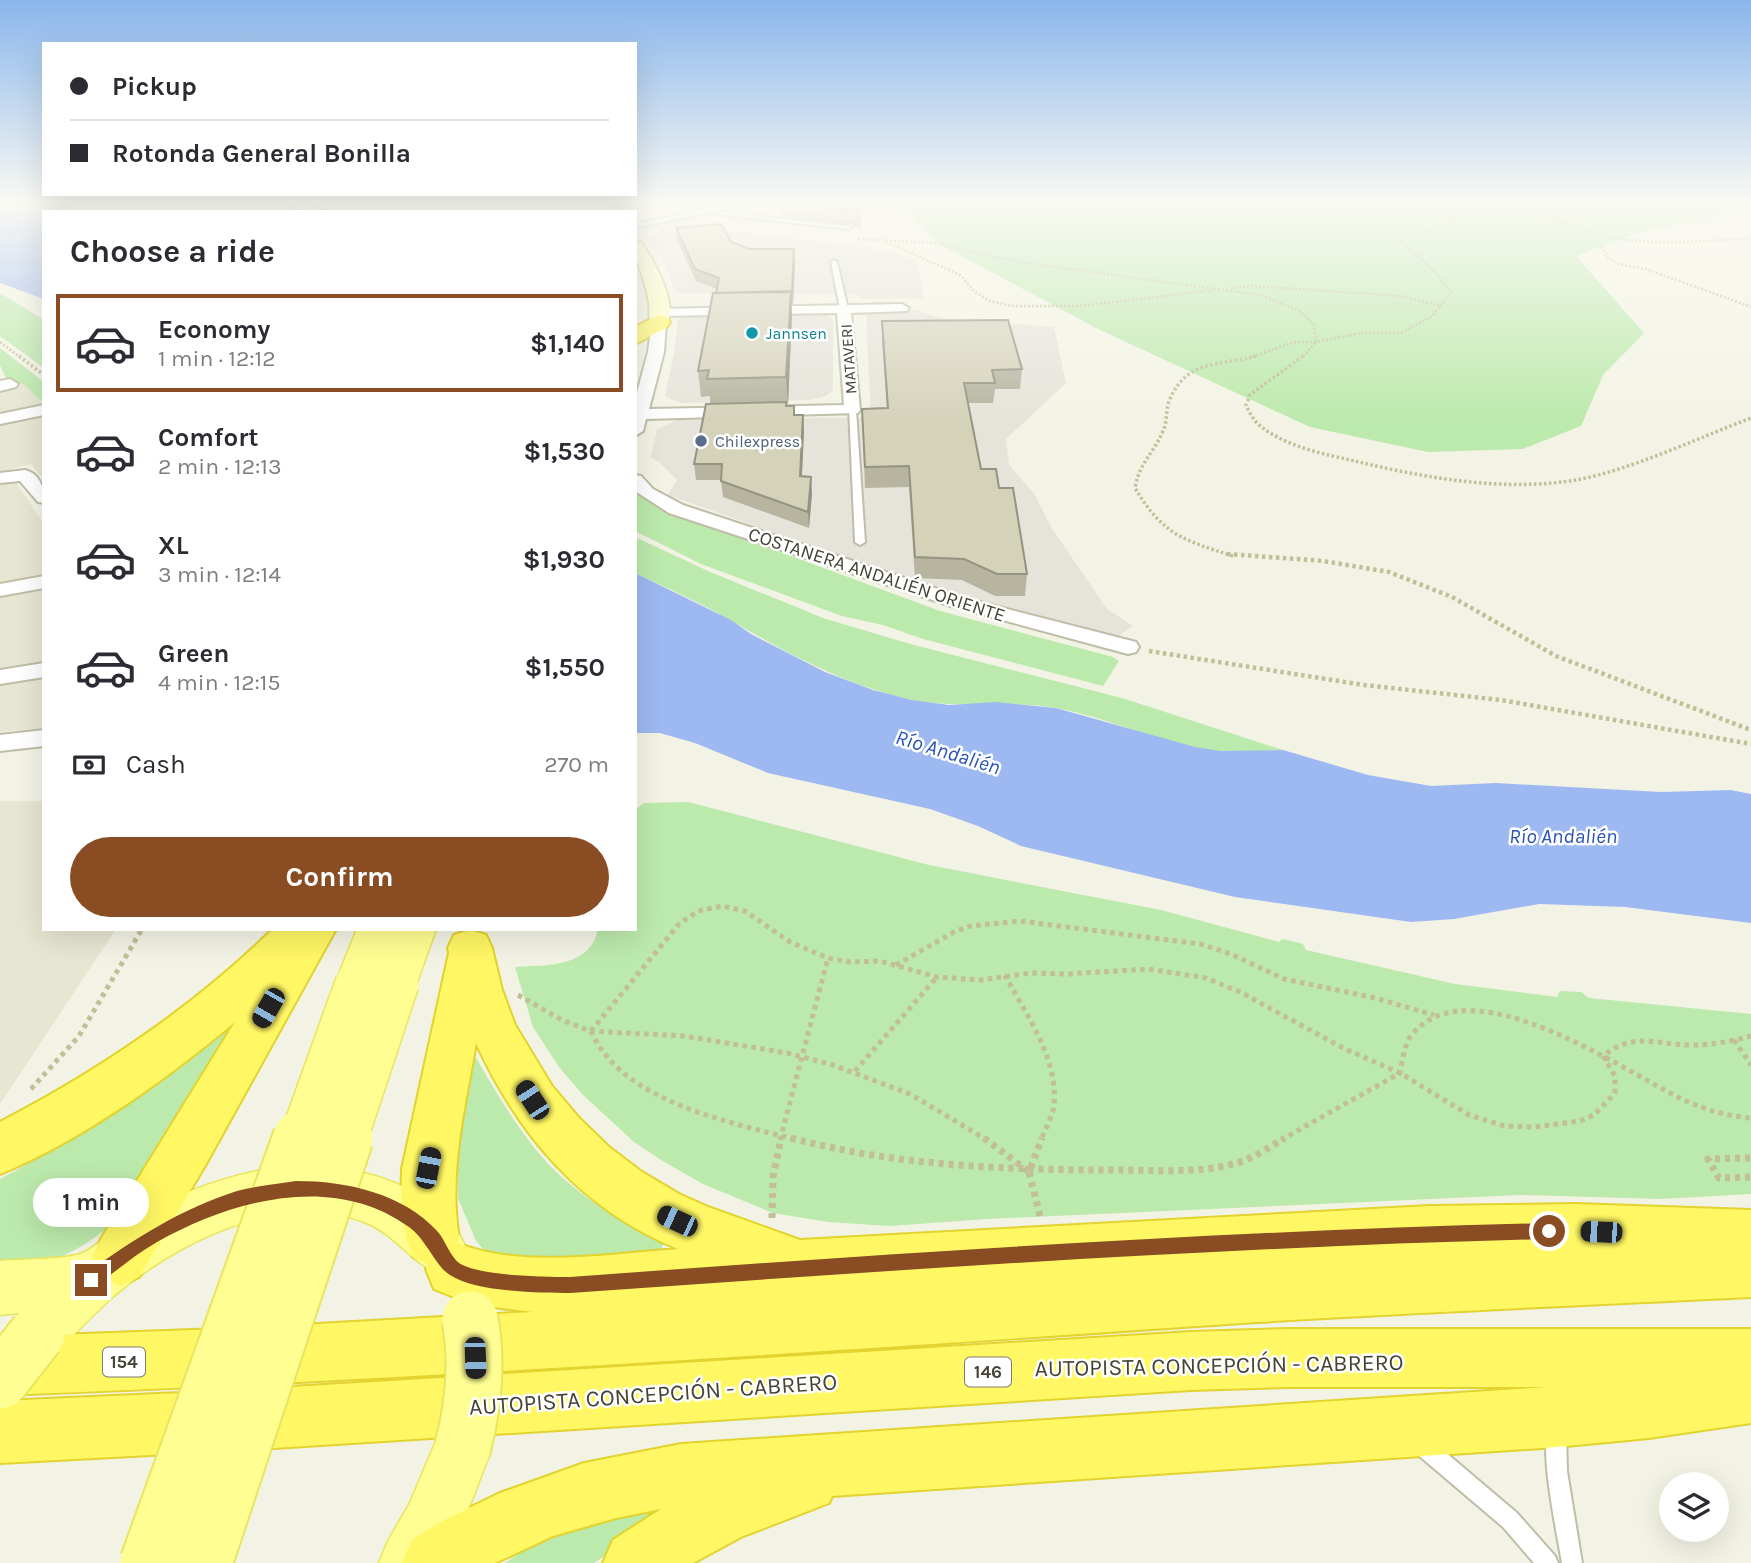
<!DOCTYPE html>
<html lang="en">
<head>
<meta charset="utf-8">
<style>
	body { margin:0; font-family:Karla,sans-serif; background:#f7f7f7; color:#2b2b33; height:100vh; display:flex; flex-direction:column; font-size:26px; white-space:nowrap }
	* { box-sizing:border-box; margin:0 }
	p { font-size:23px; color:#7c7c81 }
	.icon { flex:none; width:38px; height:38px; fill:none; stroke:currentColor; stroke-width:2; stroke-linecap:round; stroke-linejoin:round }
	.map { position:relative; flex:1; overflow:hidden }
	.side { position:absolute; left:42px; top:210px; width:595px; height:721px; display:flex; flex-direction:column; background:#fff; border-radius:0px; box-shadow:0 7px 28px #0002 }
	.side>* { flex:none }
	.guide { position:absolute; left:42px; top:42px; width:595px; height:154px; border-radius:0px; box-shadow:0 7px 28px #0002; display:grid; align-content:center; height:154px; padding:0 28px; background:#fff }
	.controls { position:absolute; left:1659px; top:1472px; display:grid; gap:14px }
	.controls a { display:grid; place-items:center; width:70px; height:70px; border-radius:50%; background:#fff; box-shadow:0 7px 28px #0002; font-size:35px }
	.end { position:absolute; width:32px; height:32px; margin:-16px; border:9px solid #8a4d23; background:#fff; box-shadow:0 0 0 4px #fff }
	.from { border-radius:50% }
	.bubble { position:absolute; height:49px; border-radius:24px; background:#fff; box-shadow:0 7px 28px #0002; font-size:23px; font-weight:700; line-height:49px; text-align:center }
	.car { position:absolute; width:21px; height:42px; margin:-21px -10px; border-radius:9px; box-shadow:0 0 5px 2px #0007; background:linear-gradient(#222 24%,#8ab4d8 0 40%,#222 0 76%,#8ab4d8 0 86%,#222 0) }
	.guide b { display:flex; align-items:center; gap:24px; height:66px; font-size:26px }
	.guide b+b { border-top:2px solid #e1e1e2 }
	.guide i { width:18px; height:18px; background:#2b2b33 }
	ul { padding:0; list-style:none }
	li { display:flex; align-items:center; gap:21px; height:98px; margin:0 14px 10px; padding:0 14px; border:4px solid transparent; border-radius:0px }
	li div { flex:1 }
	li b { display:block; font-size:26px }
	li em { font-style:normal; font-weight:700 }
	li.current { border-color:#8a4d23 }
	li>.icon { width:63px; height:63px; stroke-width:1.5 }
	h2 { padding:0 28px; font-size:32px; line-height:84px }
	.pay { display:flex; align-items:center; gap:18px; height:77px; padding:0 28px; font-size:26px }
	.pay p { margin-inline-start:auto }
	.button { display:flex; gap:14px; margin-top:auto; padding:14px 28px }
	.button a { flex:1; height:80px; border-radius:42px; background:#8a4d23; color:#fff; font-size:28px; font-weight:700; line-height:80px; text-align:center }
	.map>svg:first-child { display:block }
</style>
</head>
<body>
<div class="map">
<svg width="1751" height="1563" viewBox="0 0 1751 1563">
	<rect width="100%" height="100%" fill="#f3f3e5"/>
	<!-- residential -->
	<path fill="#e7e6d2" d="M113 203H449L470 212H137Z
		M23 384 44 403V480L31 464 0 472V389Z
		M7 482 16 483 44 524V577L0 585V484Z
		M44 588V663L0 671V596Z
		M44 673V728L0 732V680Z
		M0 801H44V929H116L0 1104Z"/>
	<!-- industrial -->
	<path fill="#e5e3da" d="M668 222 884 250 917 260 923 298 861 299 855 294 676 293 665 266 649 239Z
		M916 310 944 319 1054 327 1066 383 1006 439 1009 465 1035 495 1051 527 1107 609 1133 626 1114 639 968 601 668 495 677 480 658 461 651 458 657 429 678 420 871 417 866 315 877 311Z
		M816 312 827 313 833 320V390L826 396 810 400 682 403 667 398 665 395 674 354 678 319 691 314Z"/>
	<!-- green -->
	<path fill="#bce9ac" d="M897 203H1751V206L1703 221 1652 228 1576 256 1644 333 1603 375 1581 426 1523 449 1428 452 1310 427 1098 329 939 244Z
		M0 293 44 320V368L0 336Z
		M0 348 44 382V403L23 384 7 381 0 365Z
		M635 491 658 507 940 611 1113 657 1119 661 1103 686 923 639 883 625 842 616 701 564 635 531Z
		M635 537 708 571 823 618 910 644 1122 698 1283 750C1262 750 1240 753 1220 751 1164 745 1111 718 1056 708 1007 699 957 710 908 699 843 684 787 653 730 620 700 602 667 588 635 573Z
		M688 802 929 865 1161 910 1279 942 1283 939 1303 944 1306 950 1455 984 1557 997 1560 991 1581 992 1589 998 1751 1014V1194L1661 1199 1520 1195 987 1219 890 1226 828 1222 773 1213 703 1184 661 1160 634 1142 583 1095 559 1067 533 1027 515 967C546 965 590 968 598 929H635V810L644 803Z
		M229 1027H235L125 1212C83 1252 57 1262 0 1271V1179C86 1133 155 1090 229 1027Z
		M475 1056C498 1096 528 1148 564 1179 593 1205 629 1226 664 1243L656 1259 533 1262 488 1254 476 1241 458 1198V1147Z
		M656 1500 662 1520 594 1563H505L542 1539Z"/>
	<!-- water -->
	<path fill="#9eb8f2" d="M0 203H37L65 212H44V299L0 283Z
		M635 573 731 620 751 634 825 672 873 690 912 700 949 705 996 702 1056 708 1195 747 1221 751 1283 750 1368 775 1431 786 1496 783 1661 792 1731 790 1751 794V923L1625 907 1539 904 1454 919 1411 922 1235 897 1021 846 978 826 930 809 768 773 695 743 660 733H635Z"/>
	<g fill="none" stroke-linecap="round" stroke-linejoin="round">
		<!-- lane casing -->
		<g stroke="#bfbda7" stroke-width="4">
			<path id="lane" d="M737 203H749L717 211 852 227 849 229 706 213 635 228V224Z
				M860 203H867L872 207 867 208Z
				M834 260 837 262 848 309 844 311 840 309 831 262Z
				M849 408 856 410 865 542 860 545 855 542Z
				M1556 1422 1563 1425 1566 1432 1567 1471 1582 1563H1562C1557 1533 1539 1451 1549 1425Z
				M1424 1437 1431 1440 1517 1513 1555 1556 1558 1563H1534L1503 1527 1417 1454 1414 1447 1417 1440Z"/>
		</g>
		<!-- street casing -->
		<g stroke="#bfbda7" stroke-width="4">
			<path id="street" d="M284 203H303L327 212H307Z
				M902 304 909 308 907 311 851 313 860 410 858 413 646 419 643 431 635 436V400L648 352 652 322 659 318 666 322 664 352 649 409 844 405 837 313 660 316 655 315V309Z
				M10 379 18 384 16 387 0 391V381Z
				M44 405V415L0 424V414Z
				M25 470C41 474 44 489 44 503L38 502 20 481 0 483V473Z
				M635 475 641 476 653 489 683 505 968 599 1136 642 1139 647 1136 652 1128 654 954 607 669 513 635 491Z
				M44 576V588L0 596V584Z
				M44 663V677L0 684V670Z
				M44 730V746L0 751V735Z"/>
		</g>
		<!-- secondary casing -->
		<g stroke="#d0d191" stroke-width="4">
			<path id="secondary" d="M575 203H594L605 212H586Z
				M635 241 641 242C654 261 679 304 666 326H652C648 319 650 312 649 303 646 280 635 264 635 241Z"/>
		</g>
		<!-- primary casing -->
		<g stroke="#e8e55e" stroke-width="3">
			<path id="primary" d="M357 929H436L412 996 397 1001 382 996 377 987 372 997 357 1002 342 997 335 984Z
				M300 1164C361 1167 440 1185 466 1248L458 1266 440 1274C410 1262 397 1236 367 1223 280 1188 173 1244 109 1300 96 1312 83 1325 71 1338 66 1342 62 1349 57 1353 51 1357 43 1359 37 1362L18 1353 9 1334 19 1313 0 1315V1261C22 1259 61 1260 80 1254 93 1250 119 1226 133 1218 186 1189 240 1171 300 1164Z
				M462 1421 483 1429 491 1450 454 1547 445 1563H379L388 1541 410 1503 441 1429Z"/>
		</g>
		<!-- highway casing -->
		<g stroke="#e2d32f" stroke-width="4">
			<path id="highway" d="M500 203H523L535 212H511Z
				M659 315 667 317 670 322 667 327 635 344V327Z
				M273 929H336L206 1164 139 1277 120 1286 101 1277 92 1258 101 1239 235 1022C168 1078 81 1141 0 1174V1122C100 1070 192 1008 273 929Z
				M470 930 486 935 492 948 502 990 515 1025 552 1086 579 1118 609 1147 642 1172 679 1194 708 1207 800 1240 1429 1206 1576 1204 1751 1210V1297C1587 1305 1422 1312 1258 1322 839 1350 420 1380 0 1395V1337L247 1328 532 1312 471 1304 434 1289 426 1269 428 1264 413 1257C401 1228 401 1200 402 1169L449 953 448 948 454 935ZM476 1043C519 1136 581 1209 678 1249 609 1254 522 1269 457 1243L459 1238C448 1172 465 1108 476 1043Z
				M1289 1329H1751V1423L1649 1438 1556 1447 832 1496 829 1503 741 1537 693 1563H603L613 1540 661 1509 616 1518 553 1536 495 1563H402L412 1540 440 1522 500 1493 584 1463 681 1444 1548 1387H1289L1191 1390 226 1451 0 1463V1401L226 1391 1191 1332Z"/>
		</g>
		<!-- path-far4 -->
		<path stroke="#c1be98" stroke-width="2.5" stroke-dasharray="2 2" stroke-linecap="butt" d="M1522 203C1551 217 1582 232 1614 238 1659 246 1706 240 1751 239
			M1588 232 1599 242 1608 258 1619 264 1646 269 1751 307
			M858 239 934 243 1018 262 1261 295 1300 311 1314 325 1316 342 1302 358
			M886 242 960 275 974 291 989 301 1013 306H1079L1215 290
			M1231 288 1252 286 1401 296 1441 306
			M0 342 21 358
			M1249 358 1294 342H1316L1362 333H1401L1431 317 1451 293 1435 272 1402 242 1403 237 1445 226 1453 220 1450 203"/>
		<!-- path-far3 -->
		<path stroke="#c1be98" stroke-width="3.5" stroke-dasharray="2.5 2.5" stroke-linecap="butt" d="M19 356 44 375
			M1303 356 1250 395 1246 405C1249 411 1252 418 1257 423 1282 446 1323 454 1355 461 1425 478 1504 492 1576 480 1631 470 1698 438 1751 418
			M1233 556C1183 540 1163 535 1135 488 1139 463 1154 453 1163 431 1168 421 1165 409 1170 399 1187 359 1220 366 1256 356"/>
		<!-- path-far2 -->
		<path stroke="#c1be98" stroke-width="4.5" stroke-dasharray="3.5 3.5" stroke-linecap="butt" d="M1227 554 1323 561 1389 572 1452 597 1556 656 1751 730
			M1149 651 1364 685 1501 700 1751 744"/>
		<!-- path-far1 -->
		<path stroke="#c1be98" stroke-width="5" stroke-dasharray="4.5 4.5" stroke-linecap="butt" d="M896 965 954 932 970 926 1020 921 1200 944 1231 954 1284 979 1375 998 1434 1015
			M1005 975C1026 1015 1058 1057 1054 1105 1053 1116 1045 1129 1041 1140
			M518 995 562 1020 590 1031 684 1036 787 1053 830 1064 910 1094 987 1140
			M591 1031 679 924 698 911 722 906 745 911 790 942 828 958 850 962 880 961 937 977 980 980 1031 973 1067 974 1148 969 1206 978 1240 992 1345 1049 1400 1073 1469 1115 1504 1126 1534 1127 1580 1121 1594 1115 1615 1093V1076L1603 1056C1634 1031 1656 1045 1692 1045 1712 1045 1732 1041 1751 1036
			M591 1031C622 1102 729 1122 798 1140
			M1734 1040 1751 1065
			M855 1071 937 977
			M31 1089 79 1036 142 929
			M780 1140 828 958
			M1281 1140 1400 1073C1403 1060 1404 1043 1413 1033 1473 966 1619 1068 1680 1098 1702 1109 1726 1116 1751 1118"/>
		<!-- path -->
		<path stroke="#c1be98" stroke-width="7" stroke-dasharray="5 5" stroke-linecap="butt" d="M791 1138C897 1166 1006 1170 1115 1170 1154 1170 1199 1174 1237 1163 1254 1158 1269 1147 1285 1138
			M984 1138 1028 1171
			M1750 1158 1708 1159 1719 1178 1751 1177
			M1040 1216 1029 1172 1042 1138
			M772 1218 773 1177 781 1138"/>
		<!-- lane -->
		<use href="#lane" fill="#fff" fill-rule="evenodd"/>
		<!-- street -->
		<use href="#street" fill="#fff" fill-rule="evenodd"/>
		<!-- secondary -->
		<use href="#secondary" fill="#fdffc3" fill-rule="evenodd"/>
		<!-- primary -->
		<use href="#primary" fill="#fffe92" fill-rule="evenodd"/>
		<!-- highway -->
		<use href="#highway" fill="#fff764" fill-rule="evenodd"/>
		<!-- primary-bridge-far1 casing -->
		<g stroke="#e8e55e" stroke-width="46" stroke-linecap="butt">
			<path id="primary-bridge-far1" d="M301 1140 357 984
				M345 1140 397 983"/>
		</g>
		<!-- primary-bridge casing -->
		<g stroke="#e8e55e" stroke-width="59" stroke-linecap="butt">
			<path id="primary-bridge" d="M0 1381 37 1334
				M462 1450C474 1406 478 1364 470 1319
				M148 1563 301 1138
				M204 1563 345 1138"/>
		</g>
		<!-- primary-bridge-far1 -->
		<use href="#primary-bridge-far1" stroke="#fffe92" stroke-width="43"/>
		<!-- primary-bridge -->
		<use href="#primary-bridge" stroke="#fffe92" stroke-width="55"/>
	</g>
	<!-- wall -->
	<path fill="#b7b5a0" d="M776 203H850L861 212V228L783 216Z
		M676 228 731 242 749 249 795 261 793 304H791L792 316 788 404H786V406H794L795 415 804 431 802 476 812 493 809 528 723 497 721 480H696L694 464 710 404V396L701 397 698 371 717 289 696 281 677 240Z
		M882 321 1022 369 1020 389H995L993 403H968L981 469 999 488 1027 574 1025 596H995L962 580 915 578 909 487 865 488 862 409H887L882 340Z"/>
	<!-- shaded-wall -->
	<path fill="#959382" d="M794 249 795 261 793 304 792 291Z
		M791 292 792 316 788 404 786 377Z
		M803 415 804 431 801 492 800 476Z
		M811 477 812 493 809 528 808 512Z"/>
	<!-- building -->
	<path fill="#d5d2ba" stroke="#959382" stroke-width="2" d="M802 203H850L861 212Z
		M721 224 731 242 749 249H794L792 291 716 293 719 278 695 269 676 228Z
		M791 292 786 377 707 379 709 370 698 371 713 293Z
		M1008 320 1022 369 992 370 995 383H964L981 469H996L999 488H1013L1027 574H997L964 559 915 557 909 466 865 467 862 409 888 408 882 321Z
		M786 402V406H794V415H803L800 476 811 477 808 512 721 481 722 464H694L706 404Z"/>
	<!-- sky -->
	<linearGradient id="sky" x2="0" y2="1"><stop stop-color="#8ab6ec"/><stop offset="0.48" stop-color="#fafaf3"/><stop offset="1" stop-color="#fafaf3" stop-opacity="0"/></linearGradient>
	<rect width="1751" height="422" fill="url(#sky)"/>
	<!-- route -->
	<path fill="#8a4d23" d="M296 1181C346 1181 403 1193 438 1232 445 1240 450 1256 459 1263 478 1276 546 1277 570 1277 896 1253 1222 1231 1549 1223L1554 1225 1557 1231 1554 1237 1549 1239C1222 1247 896 1270 570 1293 540 1293 475 1292 450 1275 436 1267 426 1239 409 1227 333 1172 232 1200 157 1242 136 1254 116 1271 96 1286L91 1288 85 1286 82 1280 85 1274C133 1240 180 1209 237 1191 256 1186 277 1184 296 1181Z"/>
	<!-- markers -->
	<circle fill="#0f9aa8" stroke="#fff" stroke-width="2.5" cx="752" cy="333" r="7"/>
	<circle fill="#5c6f8a" stroke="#fff" stroke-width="2.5" cx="701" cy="441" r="7"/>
	<g text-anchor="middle" stroke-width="5" stroke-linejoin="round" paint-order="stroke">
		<!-- far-culture labels -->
		<g font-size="16" fill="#0d838f" stroke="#fff" text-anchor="start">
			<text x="766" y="339">Jannsen</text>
		</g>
		<!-- far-street labels -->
		<g font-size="16" fill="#454434" stroke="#fff">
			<text transform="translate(848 359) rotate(-94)" y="6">MATAVERI</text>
		</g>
		<!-- far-service labels -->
		<g font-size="16" fill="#4e5e75" stroke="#fff" text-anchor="start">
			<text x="715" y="447">Chilexpress</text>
		</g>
		<!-- shield labels -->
		<g fill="#fff" stroke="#7d7c71" stroke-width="2">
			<rect x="103" y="1347.5" width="42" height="29" rx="5"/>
			<rect x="965" y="1357.5" width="46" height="29" rx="5"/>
		</g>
		<g font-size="18" font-weight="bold" fill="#454434">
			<text x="124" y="1368">154</text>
			<text x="988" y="1378">146</text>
		</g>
		<!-- street labels -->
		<g font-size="19" fill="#454434" stroke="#fff">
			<text transform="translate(877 574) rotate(18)" y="7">COSTANERA ANDALIÉN ORIENTE</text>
		</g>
		<!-- water labels -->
		<g font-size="21" font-style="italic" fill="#2a53b5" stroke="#fff">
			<text transform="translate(948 752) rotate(17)" y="7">Río Andalién</text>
			<text x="1563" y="843">Río Andalién</text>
		</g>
		<!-- near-street labels -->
		<g font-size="23" fill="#454434" stroke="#fff">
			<text transform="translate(1219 1365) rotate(-1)" y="8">AUTOPISTA CONCEPCIÓN - CABRERO</text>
			<text transform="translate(653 1394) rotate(-4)" y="8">AUTOPISTA CONCEPCIÓN - CABRERO</text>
		</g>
	</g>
</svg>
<div class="controls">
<a><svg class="icon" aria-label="layers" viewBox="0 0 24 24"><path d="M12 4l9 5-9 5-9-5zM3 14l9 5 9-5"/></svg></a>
</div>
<i class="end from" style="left:1549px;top:1231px"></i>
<i class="end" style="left:91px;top:1280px"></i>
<div class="bubble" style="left:33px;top:1178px;width:116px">1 min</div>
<i class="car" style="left:268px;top:1008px;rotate:210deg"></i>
<i class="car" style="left:532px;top:1100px;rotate:327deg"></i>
<i class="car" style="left:428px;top:1168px;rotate:11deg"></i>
<i class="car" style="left:677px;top:1221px;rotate:295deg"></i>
<i class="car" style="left:1601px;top:1232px;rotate:272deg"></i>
<i class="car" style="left:475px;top:1358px;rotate:178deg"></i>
<div class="guide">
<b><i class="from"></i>Pickup</b>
<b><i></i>Rotonda General Bonilla</b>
</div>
<section class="side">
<h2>Choose a ride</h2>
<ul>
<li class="current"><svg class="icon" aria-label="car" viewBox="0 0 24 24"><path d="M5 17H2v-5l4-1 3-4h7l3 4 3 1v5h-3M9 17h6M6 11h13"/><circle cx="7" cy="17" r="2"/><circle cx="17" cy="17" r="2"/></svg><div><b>Economy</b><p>1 min · 12:12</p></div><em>$1,140</em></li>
<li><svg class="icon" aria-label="car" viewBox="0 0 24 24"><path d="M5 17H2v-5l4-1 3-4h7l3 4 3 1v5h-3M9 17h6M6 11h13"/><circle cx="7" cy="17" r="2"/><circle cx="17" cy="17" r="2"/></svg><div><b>Comfort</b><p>2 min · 12:13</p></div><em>$1,530</em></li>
<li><svg class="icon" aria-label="car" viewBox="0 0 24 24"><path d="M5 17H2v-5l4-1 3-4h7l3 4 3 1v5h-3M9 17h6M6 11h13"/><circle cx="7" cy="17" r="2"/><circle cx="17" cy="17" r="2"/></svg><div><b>XL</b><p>3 min · 12:14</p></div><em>$1,930</em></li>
<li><svg class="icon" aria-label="car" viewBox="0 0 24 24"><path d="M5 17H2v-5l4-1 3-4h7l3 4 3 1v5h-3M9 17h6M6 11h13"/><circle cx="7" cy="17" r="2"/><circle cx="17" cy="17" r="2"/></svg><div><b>Green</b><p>4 min · 12:15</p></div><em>$1,550</em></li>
</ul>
<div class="pay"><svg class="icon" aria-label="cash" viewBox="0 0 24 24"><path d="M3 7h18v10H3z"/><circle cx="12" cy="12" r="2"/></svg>Cash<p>270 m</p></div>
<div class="button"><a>Confirm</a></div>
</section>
</div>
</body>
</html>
